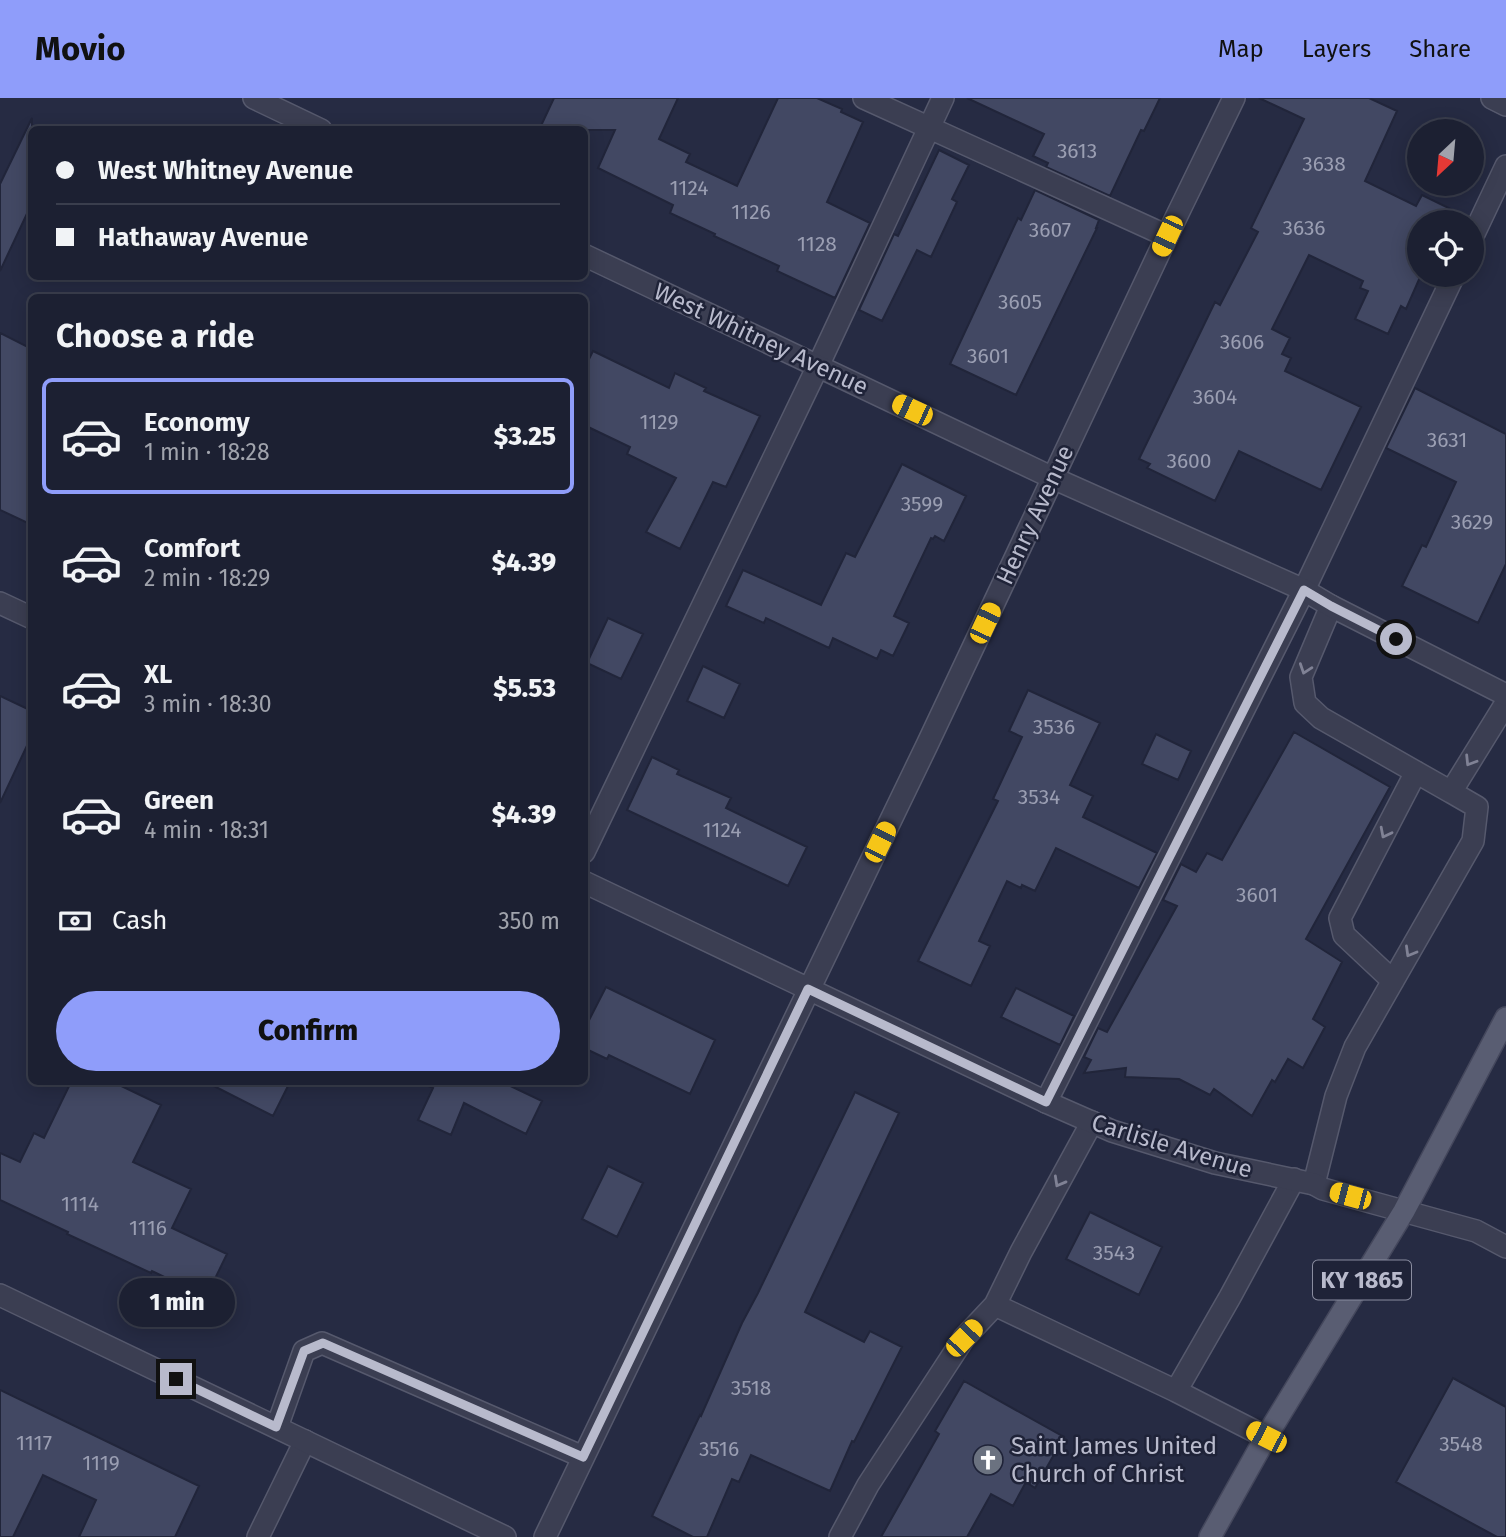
<!DOCTYPE html>
<html lang="en">
<head>
<meta charset="utf-8">
<style>
	body { margin:0; font-family:"Fira Sans",sans-serif; background:#25283a; color:#f1f3f6; height:100vh; display:flex; flex-direction:column; font-size:26px; white-space:nowrap }
	* { box-sizing:border-box; margin:0 }
	p { font-size:23px; color:#a0a3ac }
	.icon { flex:none; width:38px; height:38px; fill:none; stroke:currentColor; stroke-width:2; stroke-linecap:round; stroke-linejoin:round }
	.map { position:relative; flex:1; overflow:hidden }
	.details { position:absolute; left:28px; top:196px; width:560px; height:791px; display:flex; flex-direction:column; background:#1c2032; border-radius:10px; box-shadow:0 4px 18px #0003,0 0 0 2px #3a3e4d }
	.details>* { flex:none }
	.top-card { position:absolute; left:28px; top:28px; width:560px; height:154px; border-radius:10px; box-shadow:0 4px 18px #0003,0 0 0 2px #3a3e4d; display:grid; align-content:center; height:154px; padding:0 28px; background:#1c2032 }
	.needle { width:46px; rotate:206deg }
	.fabs { position:absolute; left:1407px; top:21px; display:grid; gap:14px }
	.fabs a { display:grid; place-items:center; width:77px; height:77px; border-radius:50%; background:#1c2032; box-shadow:0 4px 18px #0003,0 0 0 2px #3a3e4d; font-size:35px }
	.end { position:absolute; width:32px; height:32px; margin:-16px; border:9px solid #b8bacc; background:#111; box-shadow:0 0 0 4px #111 }
	.from { border-radius:50% }
	.bubble { position:absolute; height:49px; border-radius:24px; background:#1c2032; box-shadow:0 4px 18px #0003,0 0 0 2px #3a3e4d; font-size:23px; font-weight:800; line-height:49px; text-align:center }
	.car { position:absolute; width:21px; height:42px; margin:-21px -10px; border-radius:9px; box-shadow:0 0 5px 2px #0007; background:linear-gradient(#f5c518 24%,#345 0 40%,#f5c518 0 76%,#345 0 86%,#f5c518 0) }
	.top-card b { display:flex; align-items:center; gap:24px; height:66px; font-size:26px }
	.top-card b+b { border-top:2px solid #3a3e4d }
	.top-card i { width:18px; height:18px; background:#f1f3f6 }
	ul { padding:0; list-style:none }
	li { display:flex; align-items:center; gap:21px; height:116px; margin:0 14px 10px; padding:0 14px; border:4px solid transparent; border-radius:10px }
	li div { flex:1 }
	li b { display:block; font-size:26px }
	li em { font-style:normal; font-weight:800 }
	li.active { border-color:#8f9dfa }
	li>.icon { width:63px; height:63px; stroke-width:1.5 }
	h2 { padding:0 28px; font-size:32px; line-height:84px }
	.pay { display:flex; align-items:center; gap:18px; height:77px; padding:0 28px; font-size:26px }
	.pay p { margin-inline-start:auto }
	.cta { display:flex; gap:14px; margin-top:auto; padding:14px 28px }
	.cta a { flex:1; height:80px; border-radius:42px; background:#8f9dfa; color:#111; font-size:28px; font-weight:800; line-height:80px; text-align:center }
	header { display:flex; align-items:center; gap:42px; box-sizing:border-box; height:98px; padding:0 35px; background:#8f9dfa; color:#111 }
	header strong { font-size:33px }
	nav { display:flex; gap:38px; margin-inline-start:auto; font-size:24px }
	.map>svg:first-child { display:block }
</style>
</head>
<body>
<header>
<strong>Movio</strong>
<nav><a>Map</a><a>Layers</a><a>Share</a></nav>
</header>
<div class="map">
<svg width="1506" height="1439" viewBox="0 0 1506 1439">
	<rect width="100%" height="100%" fill="#262b43"/>
	<!-- building -->
	<path fill="#424863" stroke="#21253a" stroke-width="2" d="M554 0H678L659 41 690 56 686 64 737 88 778 0H817L842 11 841 14 863 24 827 104 870 125 835 200 777 173 779 168 714 138 715 136 670 115 673 107 598 70 615 32H539Z
		M967 0H1160L1144 33 1141 32 1110 98 1046 69 1048 65 1033 58 1044 36Z
		M1259 0H1369L1397 13 1365 83 1416 108 1422 97 1463 117 1459 124H1419V177H1421L1406 211 1401 208 1388 236 1355 221 1368 193 1360 190 1363 183 1309 157 1272 231 1290 240 1282 256 1291 260 1285 273 1361 309 1321 392 1239 353 1215 403 1147 370 1150 366 1139 361 1215 204 1220 207 1258 134 1251 130 1304 21Z
		M32 20V105L0 173V86Z
		M939 52 969 67 952 101 957 104 931 159 917 152 882 223 859 212 894 136 898 138Z
		M1035 92 1099 122 1096 130H1097L1016 297 950 266 1018 120 1021 122Z
		M0 235 32 251V427L0 412Z
		M593 253 669 290 675 275 706 290 704 293 760 318 726 389 713 384 680 451 646 434 676 380 627 356 630 349 584 327V271Z
		M1415 290 1506 336V466L1478 525 1402 488 1422 447 1426 449 1456 384 1386 350Z
		M902 366 966 398 944 443 935 438 933 441 931 440 894 518 909 525 893 558 881 552 877 561 833 540 829 550 766 520 764 525 726 508 743 472 821 507 846 455 855 459Z
		M608 520 643 536 621 581 587 565Z
		M703 568 740 586 724 620 687 603Z
		M1028 592 1100 625 1070 687 1093 698 1083 719 1157 755 1139 790 1056 750 1035 793 1022 787 1021 790 1007 783 979 843 990 848 971 888 918 863 998 703 993 701 1022 639 1009 633Z
		M0 598 32 613V637L0 705Z
		M1294 634 1390 689 1306 841 1342 864 1313 921 1325 929 1303 970 1288 961 1275 984 1272 982 1252 1018 1214 991 1210 997 1179 981 1125 979 1126 970 1084 975 1091 962 1084 959 1098 930 1107 934 1177 808 1163 802 1181 766 1196 774 1207 755 1222 762Z
		M1156 636 1191 653 1178 682 1142 666Z
		M652 659 679 672 677 676 731 700 726 710 807 749 788 788 627 712Z
		M606 889 715 942 690 996 609 957 607 961 584 950V932Z
		M1016 890 1074 918 1060 947 1001 919Z
		M71 984H113L161 1007 133 1064 191 1091 172 1130 227 1156 206 1199 152 1173 151 1175 67 1136 68 1134 0 1102V1055L20 1064 34 1035 44 1040Z
		M206 984H290L273 1018Z
		M420 984H502L542 1003 526 1036 464 1005 451 1037 418 1022 433 990Z
		M855 994 899 1015 805 1214 864 1244 870 1233 902 1249 854 1344 852 1343 830 1393 751 1357 739 1384 732 1381 707 1439H693L652 1418 700 1317 701 1318 742 1225 758 1195Z
		M608 1068 643 1085 617 1139 582 1121Z
		M1090 1114 1162 1149 1139 1197 1066 1161Z
		M1453 1280 1506 1309V1439H1497L1396 1384Z
		M964 1283 1064 1339 1035 1390 1026 1384 1013 1408 991 1396 967 1439H881L939 1336 935 1333Z
		M0 1292 199 1388 175 1439H79L96 1402 43 1377 13 1439H0Z"/>
	<g fill="none" stroke-linecap="round" stroke-linejoin="round">
		<!-- lane casing -->
		<g stroke="#56596d" stroke-width="24">
			<path id="lane" d="M864 0 1167 138
				M1472 140 1506 68
				M1331 508 1301 579 1305 605 1321 620 1451 694
				M584 754 818 268 943 0
				M1393 883 1344 837 1340 820 1416 674
				M1046 1004 1304 492 1454 177
				M1092 1024 1021 1154 995 1207 1176 1293
				M1314 1086 1336 998 1355 949 1473 743 1477 709 1451 694 1506 605
				M277 1329 304 1253 322 1245 583 1359
				M1266 1339 1176 1293 1230 1199 1294 1081
				M258 1439 305 1343
				M840 1439 868 1387 964 1240 995 1207"/>
		</g>
		<!-- street casing -->
		<g stroke="#56596d" stroke-width="24">
			<path id="street" d="M254 0 321 32
				M1492 0 1506 7
				M584 157 1053 380 1304 492 1331 508 1506 597
				M0 505 32 520
				M584 784 1046 1004 1112 1033 1215 1065 1314 1086 1323 1091 1476 1133 1506 1149
				M0 1197 505 1439
				M545 1439 927 647 1167 138 1234 0"/>
		</g>
		<!-- primary casing -->
		<g stroke="#44475c" stroke-width="24">
			<path id="primary" d="M1210 1439 1266 1339 1404 1113 1506 920"/>
		</g>
		<!-- lane -->
		<use href="#lane" stroke="#3b3e52" stroke-width="21"/>
		<!-- street -->
		<use href="#street" stroke="#3b3e52" stroke-width="21"/>
		<!-- primary -->
		<use href="#primary" stroke="#595d72" stroke-width="21"/>
	</g>
	<!-- one-way arrows -->
	<defs><path id="oneway-chevron" d="M-2-3.5L2.5 0L-2 3.5" fill="none" stroke-width="1.6" stroke-linecap="round" stroke-linejoin="round" transform="scale(1.75)"/></defs>
	<g stroke="#808295">
		<use href="#oneway-chevron" transform="translate(1305 571) rotate(109)"/>
		<use href="#oneway-chevron" transform="translate(1470 663) rotate(122)"/>
		<use href="#oneway-chevron" transform="translate(1385 735) rotate(117)"/>
		<use href="#oneway-chevron" transform="translate(1410 854) rotate(120)"/>
		<use href="#oneway-chevron" transform="translate(1059 1084) rotate(119)"/>
	</g>
	<g fill="none" stroke-linecap="round" stroke-linejoin="round">
		<!-- route -->
		<path stroke="#b8bacc" stroke-width="9" d="M176 1281 276 1329 304 1253 323 1245 583 1359 808 891 1046 1004 1304 492 1331 508 1396 541"/>
	</g>
	<!-- icons -->
	<defs>
		<g id="church-disc" transform="scale(1.575)"><circle r="9.5" fill="#6b7280" stroke="#1f2338"/><path d="M-1.2-6h2.4v3.5h3.3v2.4h-3.3V6h-2.4V-.1h-3.3v-2.4h3.3Z" fill="#fff"/></g>
	</defs>
	<g fill-rule="evenodd">
		<use href="#church-disc" x="988" y="1362"/>
	</g>
	<g text-anchor="middle" stroke-width="5" stroke-linejoin="round" paint-order="stroke">
		<!-- number labels -->
		<g font-size="21" fill="#9a9eb2">
			<text x="1077" y="60">3613</text>
			<text x="1324" y="73">3638</text>
			<text x="689" y="97">1124</text>
			<text x="751" y="121">1126</text>
			<text x="1304" y="137">3636</text>
			<text x="1050" y="139">3607</text>
			<text x="817" y="153">1128</text>
			<text x="1020" y="211">3605</text>
			<text x="1242" y="251">3606</text>
			<text x="988" y="265">3601</text>
			<text x="1215" y="306">3604</text>
			<text x="659" y="331">1129</text>
			<text x="1447" y="349">3631</text>
			<text x="1189" y="370">3600</text>
			<text x="922" y="413">3599</text>
			<text x="1472" y="431">3629</text>
			<text x="1054" y="636">3536</text>
			<text x="1039" y="706">3534</text>
			<text x="722" y="739">1124</text>
			<text x="1257" y="804">3601</text>
			<text x="80" y="1113">1114</text>
			<text x="148" y="1137">1116</text>
			<text x="1114" y="1162">3543</text>
			<text x="751" y="1297">3518</text>
			<text x="34" y="1352">1117</text>
			<text x="1461" y="1353">3548</text>
			<text x="719" y="1358">3516</text>
			<text x="101" y="1372">1119</text>
		</g>
		<!-- shield labels -->
		<rect fill="#1f2338" stroke="#8a8da0" stroke-width="2" x="1313" y="1162.5" width="98" height="39" rx="5"/>
		<g font-size="23" font-weight="bold" fill="#b8bacc">
			<text x="1362" y="1190">KY 1865</text>
		</g>
		<!-- street labels -->
		<g font-size="24" fill="#b8bacc" stroke="#1f2338">
			<text transform="translate(761 241) rotate(25)" y="8">West Whitney Avenue</text>
			<text transform="translate(1035 417) rotate(-65)" y="8">Henry Avenue</text>
			<text transform="translate(1172 1048) rotate(17)" y="8">Carlisle Avenue</text>
		</g>
		<!-- poi labels -->
		<g font-size="24" fill="#b8bacc" stroke="#1f2338" text-anchor="start">
			<text x="1011" y="1356">Saint James United<tspan x="1011" dy="28">Church of Christ</tspan></text>
		</g>
	</g>
</svg>
<div class="fabs">
<a><svg class="needle" viewBox="-14 -14 28 28"><path d="M0-13l5 13h-10z" fill="#e53935"/><path d="M0 13l5-13h-10z" fill="#a0a3ac"/></svg></a>
<a><svg class="icon" aria-label="locate" viewBox="0 0 24 24"><circle cx="12" cy="12" r="6"/><path d="M12 2v4M12 18v4M2 12h4M18 12h4"/></svg></a>
</div>
<i class="end from" style="left:1396px;top:541px"></i>
<i class="end" style="left:176px;top:1281px"></i>
<div class="bubble" style="left:119px;top:1180px;width:116px">1 min</div>
<i class="car" style="left:1167px;top:138px;rotate:205deg"></i>
<i class="car" style="left:912px;top:312px;rotate:295deg"></i>
<i class="car" style="left:985px;top:525px;rotate:25deg"></i>
<i class="car" style="left:880px;top:744px;rotate:26deg"></i>
<i class="car" style="left:1350px;top:1098px;rotate:285deg"></i>
<i class="car" style="left:964px;top:1240px;rotate:44deg"></i>
<i class="car" style="left:1266px;top:1339px;rotate:297deg"></i>
<div class="top-card">
<b><i class="from"></i>West Whitney Avenue</b>
<b><i></i>Hathaway Avenue</b>
</div>
<section class="details">
<h2>Choose a ride</h2>
<ul>
<li class="active"><svg class="icon" aria-label="car" viewBox="0 0 24 24"><path d="M5 17H2v-5l4-1 3-4h7l3 4 3 1v5h-3M9 17h6M6 11h13"/><circle cx="7" cy="17" r="2"/><circle cx="17" cy="17" r="2"/></svg><div><b>Economy</b><p>1 min · 18:28</p></div><em>$3.25</em></li>
<li><svg class="icon" aria-label="car" viewBox="0 0 24 24"><path d="M5 17H2v-5l4-1 3-4h7l3 4 3 1v5h-3M9 17h6M6 11h13"/><circle cx="7" cy="17" r="2"/><circle cx="17" cy="17" r="2"/></svg><div><b>Comfort</b><p>2 min · 18:29</p></div><em>$4.39</em></li>
<li><svg class="icon" aria-label="car" viewBox="0 0 24 24"><path d="M5 17H2v-5l4-1 3-4h7l3 4 3 1v5h-3M9 17h6M6 11h13"/><circle cx="7" cy="17" r="2"/><circle cx="17" cy="17" r="2"/></svg><div><b>XL</b><p>3 min · 18:30</p></div><em>$5.53</em></li>
<li><svg class="icon" aria-label="car" viewBox="0 0 24 24"><path d="M5 17H2v-5l4-1 3-4h7l3 4 3 1v5h-3M9 17h6M6 11h13"/><circle cx="7" cy="17" r="2"/><circle cx="17" cy="17" r="2"/></svg><div><b>Green</b><p>4 min · 18:31</p></div><em>$4.39</em></li>
</ul>
<div class="pay"><svg class="icon" aria-label="cash" viewBox="0 0 24 24"><path d="M3 7h18v10H3z"/><circle cx="12" cy="12" r="2"/></svg>Cash<p>350 m</p></div>
<div class="cta"><a>Confirm</a></div>
</section>
</div>
</body>
</html>
